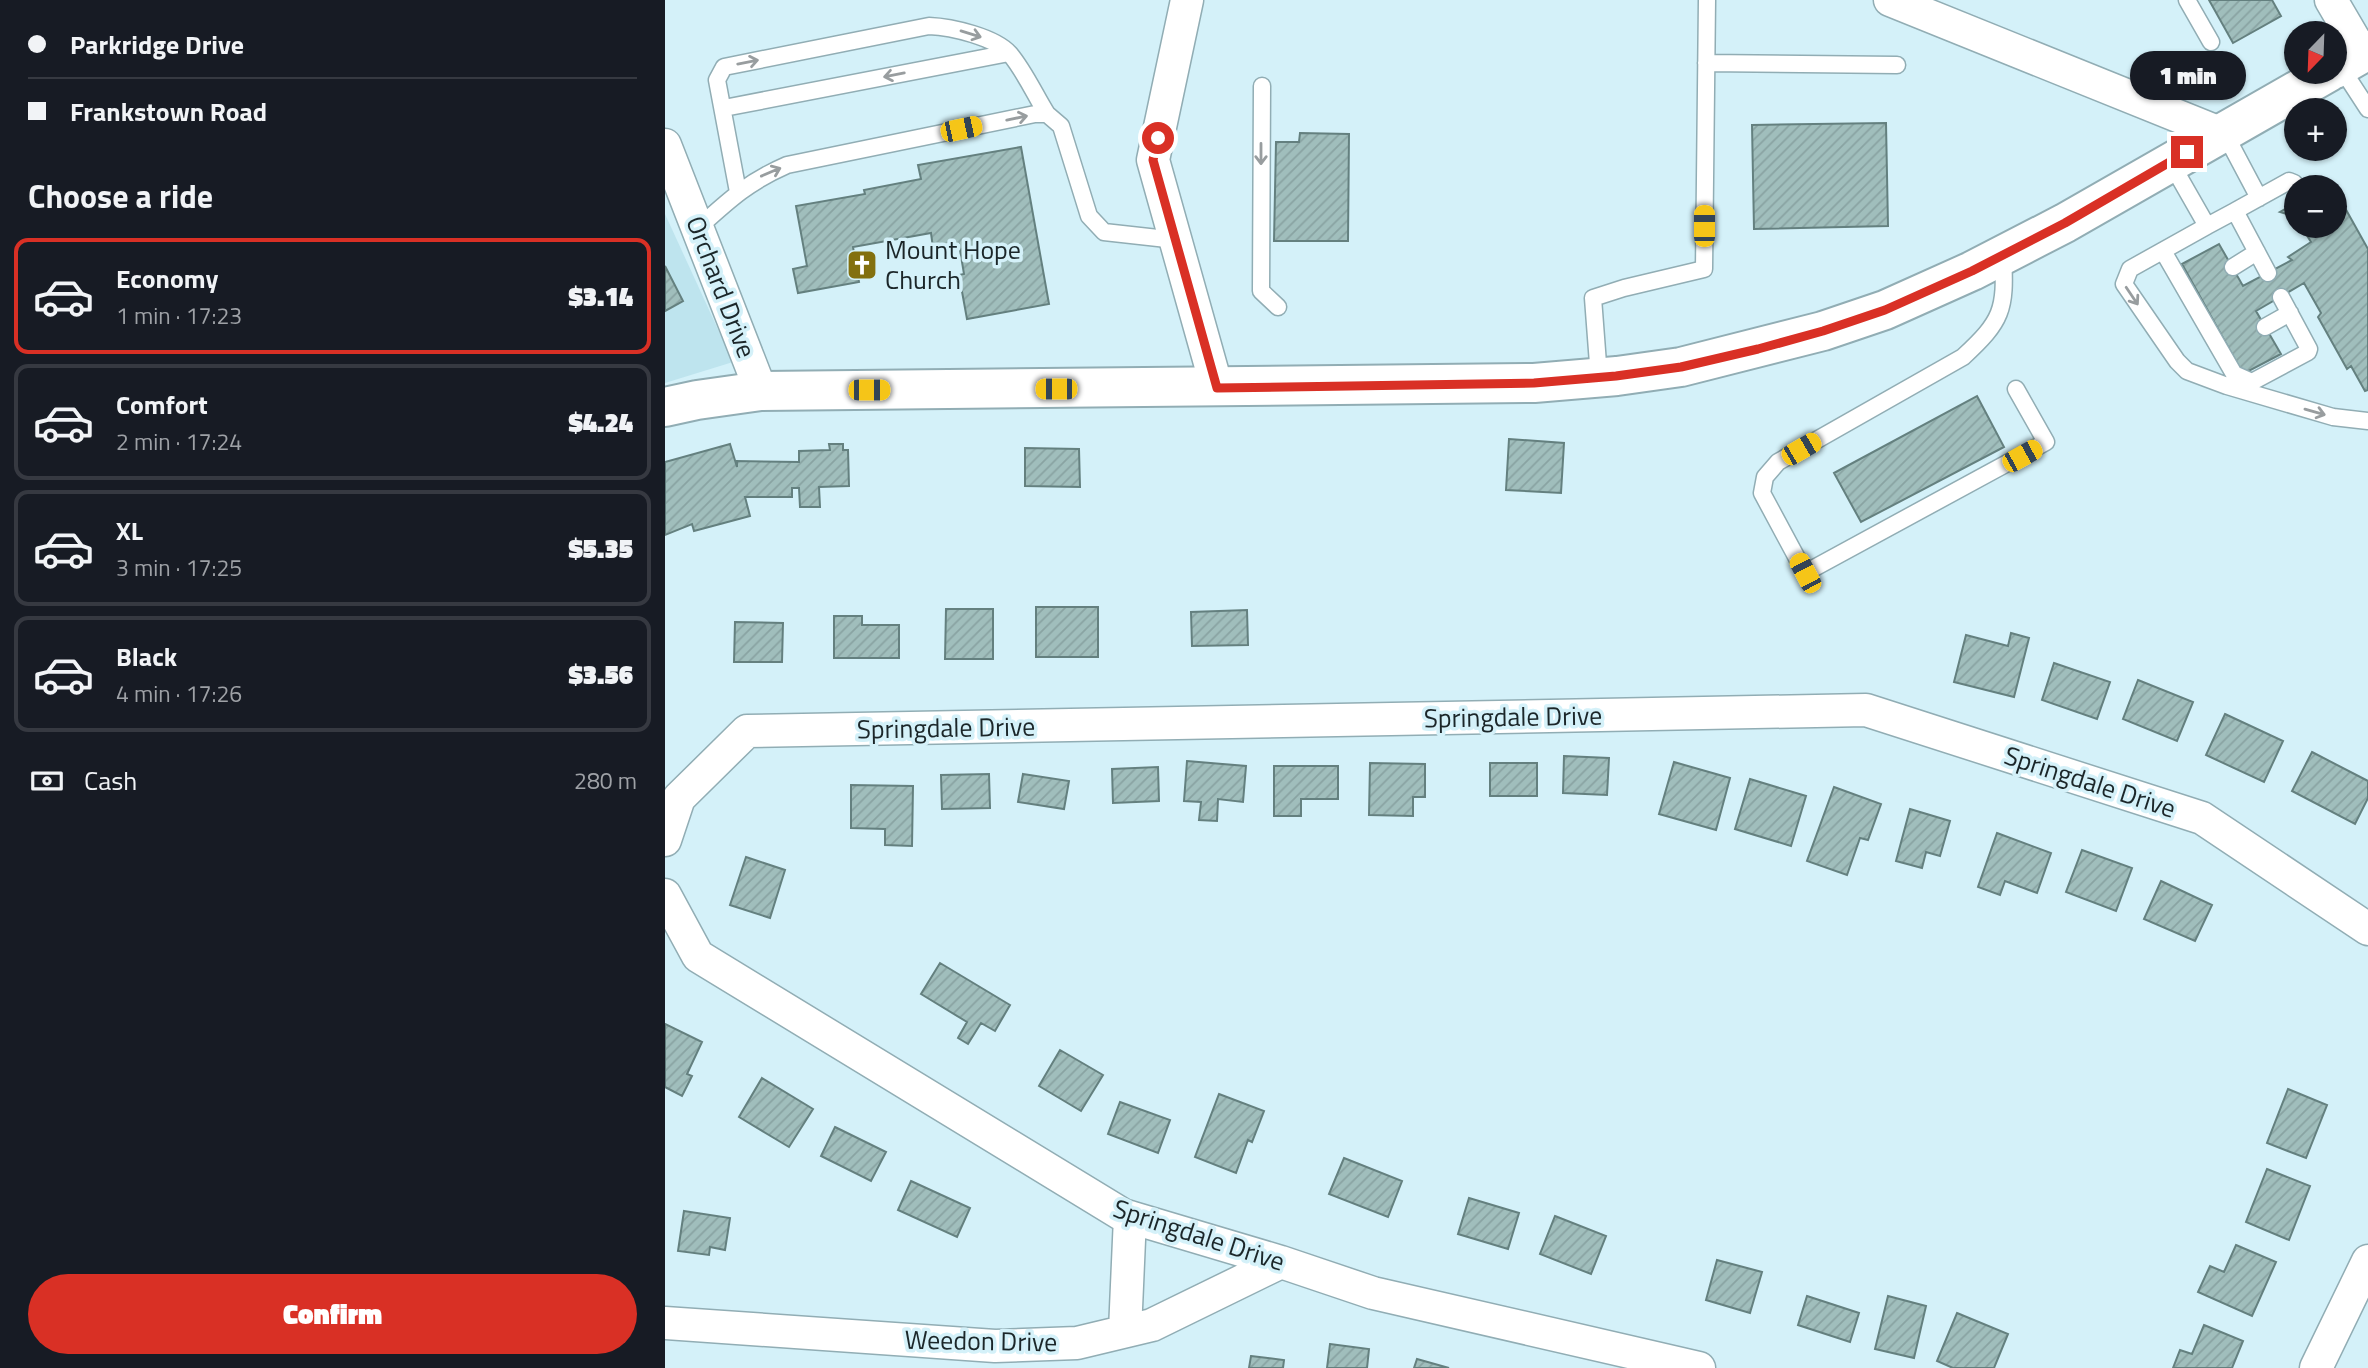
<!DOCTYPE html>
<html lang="en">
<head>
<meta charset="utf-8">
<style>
	body { margin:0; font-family:"Titillium Web",sans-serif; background:#242831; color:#f1f3f6; height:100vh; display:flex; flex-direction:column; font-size:26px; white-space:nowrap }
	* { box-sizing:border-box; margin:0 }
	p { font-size:23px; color:#9ea1a6 }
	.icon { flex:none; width:38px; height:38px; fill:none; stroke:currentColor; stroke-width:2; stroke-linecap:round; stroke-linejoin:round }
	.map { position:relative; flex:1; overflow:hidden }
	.panel { display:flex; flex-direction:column; background:#171b24; width:665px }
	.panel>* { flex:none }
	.guide { display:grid; align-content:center; height:154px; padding:0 28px; background:#171b24 }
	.needle { width:46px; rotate:203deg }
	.tools { position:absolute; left:1619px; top:21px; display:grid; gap:14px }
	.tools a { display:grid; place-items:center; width:63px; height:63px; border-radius:50%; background:#171b24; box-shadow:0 2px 5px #0004; font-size:35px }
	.end { position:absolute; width:32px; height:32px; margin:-16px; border:9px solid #d93025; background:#fff; box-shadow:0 0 0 4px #fff }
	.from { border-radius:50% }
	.bubble { position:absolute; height:49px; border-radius:24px; background:#171b24; box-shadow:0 2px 5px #0004; font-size:23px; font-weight:800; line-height:49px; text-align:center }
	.car { position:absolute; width:21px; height:42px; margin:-21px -10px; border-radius:9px; box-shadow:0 0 5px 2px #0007; background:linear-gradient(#f5c518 24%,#345 0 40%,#f5c518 0 76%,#345 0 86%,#f5c518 0) }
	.guide b { display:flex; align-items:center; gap:24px; height:66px; font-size:26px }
	.guide b+b { border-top:2px solid #363941 }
	.guide i { width:18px; height:18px; background:#f1f3f6 }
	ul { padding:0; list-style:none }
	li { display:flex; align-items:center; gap:21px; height:116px; margin:0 14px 10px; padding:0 14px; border:4px solid #363941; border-radius:14px }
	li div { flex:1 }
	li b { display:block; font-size:26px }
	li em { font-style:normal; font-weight:800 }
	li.active { border-color:#d93025 }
	li>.icon { width:63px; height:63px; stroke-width:1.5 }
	h2 { padding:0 28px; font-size:32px; line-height:84px }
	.pay { display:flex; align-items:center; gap:18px; height:77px; padding:0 28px; font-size:26px }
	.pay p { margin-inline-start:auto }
	.primary-button { display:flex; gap:14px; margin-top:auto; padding:14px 28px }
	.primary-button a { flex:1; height:80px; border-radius:42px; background:#d93025; color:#fff; font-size:28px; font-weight:800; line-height:80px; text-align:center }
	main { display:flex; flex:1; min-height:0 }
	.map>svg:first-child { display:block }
</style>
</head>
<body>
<main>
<section class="panel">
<div class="guide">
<b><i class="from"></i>Parkridge Drive</b>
<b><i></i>Frankstown Road</b>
</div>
<h2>Choose a ride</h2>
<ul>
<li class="active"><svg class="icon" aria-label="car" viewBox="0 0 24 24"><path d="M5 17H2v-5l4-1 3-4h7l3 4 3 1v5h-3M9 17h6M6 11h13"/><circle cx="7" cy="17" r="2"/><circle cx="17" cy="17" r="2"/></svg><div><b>Economy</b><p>1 min · 17:23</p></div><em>$3.14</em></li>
<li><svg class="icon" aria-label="car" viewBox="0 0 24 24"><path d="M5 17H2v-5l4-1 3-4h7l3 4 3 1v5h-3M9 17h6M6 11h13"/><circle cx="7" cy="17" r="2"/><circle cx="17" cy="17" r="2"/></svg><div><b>Comfort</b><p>2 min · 17:24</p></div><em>$4.24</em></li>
<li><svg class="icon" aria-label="car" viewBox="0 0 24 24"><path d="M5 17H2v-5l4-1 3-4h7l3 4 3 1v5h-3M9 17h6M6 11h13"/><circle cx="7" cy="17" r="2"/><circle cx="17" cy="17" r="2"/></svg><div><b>XL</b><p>3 min · 17:25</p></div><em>$5.35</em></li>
<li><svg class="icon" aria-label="car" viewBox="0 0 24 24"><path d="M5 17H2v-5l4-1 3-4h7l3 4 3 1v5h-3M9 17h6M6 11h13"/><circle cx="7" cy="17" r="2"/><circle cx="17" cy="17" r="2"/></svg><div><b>Black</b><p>4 min · 17:26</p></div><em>$3.56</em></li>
</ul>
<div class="pay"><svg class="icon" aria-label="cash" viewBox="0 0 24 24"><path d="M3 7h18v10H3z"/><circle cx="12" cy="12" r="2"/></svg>Cash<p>280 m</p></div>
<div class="primary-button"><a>Confirm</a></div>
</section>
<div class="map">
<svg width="1703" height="1368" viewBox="0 0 1703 1368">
	<defs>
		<pattern id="building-hatch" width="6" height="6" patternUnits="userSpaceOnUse" patternTransform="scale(1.75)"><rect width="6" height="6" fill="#a0bebc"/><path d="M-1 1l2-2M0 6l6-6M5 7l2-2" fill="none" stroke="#89a3a2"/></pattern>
	</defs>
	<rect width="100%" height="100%" fill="#d4f1f9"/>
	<!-- built -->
	<path fill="#bee4ee" d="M0 214 68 362 0 383Z"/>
	<!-- building -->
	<path fill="url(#building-hatch)" stroke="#64807f" stroke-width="2" d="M1544 0H1607L1616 16 1568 43Z
		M1221 123 1223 226 1089 229 1087 125Z
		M635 133 684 134 683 241H609L611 142H634Z
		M356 147 384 304 302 319 294 275 299 274 294 244 268 248 266 233 188 247 194 282 133 293 128 269 142 266 131 206 200 194 199 190 256 179 253 165Z
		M1670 190 1703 249V390L1700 391 1686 366 1682 369 1653 317 1656 313 1639 283 1591 311 1616 354 1578 374 1517 264 1554 244 1578 286 1627 260 1623 257 1646 242 1636 226H1670Z
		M1631 203V217L1615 212Z
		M0 266 18 301 0 311Z
		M1312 396 1339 447 1196 522 1169 473Z
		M844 439 899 443 896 493 841 490Z
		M65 444 72 467V461L134 462V451L165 450 164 444H178V450H183L184 486 154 487 155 507H135L134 488H127V497H80L85 516 29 531 27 524 0 535V462Z
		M360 448 414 449 415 487 360 486Z
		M371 607H433V657H371Z
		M281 609H328V659H280Z
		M582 610 583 645 527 646 526 612Z
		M169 616H197V625H234V658H169Z
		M70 622 118 623 117 662H69Z
		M1346 633 1364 638 1349 697 1289 682 1301 635 1343 646Z
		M1389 663 1445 682 1432 719 1377 700Z
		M1473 680 1528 702 1512 741 1458 719Z
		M1560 714 1618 741 1599 782 1541 755Z
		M1647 752 1703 781V798L1690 824 1627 791Z
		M899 756 944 758 942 795 898 793Z
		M522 761 581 766 578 802 553 799 552 821 534 820 536 802 519 801Z
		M1009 762 1065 778 1051 830 994 814Z
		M705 763 760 764V797H748V816L704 815Z
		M825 763H872V796H825Z
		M609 766H673V799H636V816H609Z
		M493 767 494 801 448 803 447 769Z
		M324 774 325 808 277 809 276 775Z
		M358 774 404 781 399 809 353 802Z
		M1085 779 1141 796 1126 846 1070 829Z
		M186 785 248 786 247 846 220 845V829L186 828Z
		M1169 787 1216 804 1203 840 1195 838 1182 875 1142 861Z
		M1245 809 1285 821 1275 856 1261 852 1257 868 1231 861Z
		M1332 833 1386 853 1372 893 1340 881 1335 895 1313 887Z
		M1417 850 1467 868 1451 911 1401 892Z
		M81 857 120 870 105 918 65 905Z
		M1496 881 1547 905 1530 941 1479 919Z
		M275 963 345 1005 330 1031 316 1023 303 1044 293 1038 302 1022 256 994Z
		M0 1024 37 1042 22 1074 27 1076 17 1096 0 1087Z
		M395 1050 438 1075 416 1111 374 1086Z
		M97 1078 148 1109 124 1147 74 1117Z
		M1623 1089 1662 1105 1641 1158 1602 1143Z
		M554 1094 599 1111 587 1142 583 1140 571 1173 530 1157Z
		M455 1102 505 1120 493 1153 443 1134Z
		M170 1127 221 1152 206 1181 156 1156Z
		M679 1158 737 1181 723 1217 664 1194Z
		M1602 1169 1645 1186 1624 1240 1581 1222Z
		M246 1181 305 1208 292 1237 233 1210Z
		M804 1198 854 1213 843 1249 793 1234Z
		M19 1211 65 1218 60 1250 45 1247 44 1255 13 1251Z
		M890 1216 941 1236 926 1274 875 1254Z
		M1571 1245 1611 1262 1587 1316 1533 1292 1545 1266 1559 1272Z
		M1052 1260 1097 1272 1085 1313 1041 1300Z
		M1142 1296 1194 1313 1185 1342 1133 1325Z
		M1223 1296 1261 1306 1249 1358 1210 1349Z
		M1292 1313 1343 1334 1329 1368H1288L1272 1361Z
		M1539 1325 1578 1341 1567 1368H1508L1515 1350 1527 1354Z
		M665 1344 704 1349 702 1368H662Z
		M586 1356 619 1360 618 1368H584Z
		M752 1359 784 1368H749Z"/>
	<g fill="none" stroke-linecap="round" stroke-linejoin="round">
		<!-- service casing -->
		<g stroke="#91adb4" stroke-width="19">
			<path id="service" d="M1522 0 1546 42
				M1041 63 1232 65
				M1675 66 1703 109
				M597 86 596 291 613 307
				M59 108 344 53
				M1559 132 1594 198
				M1506 163 1542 226 1465 269 1459 284 1512 361 1522 371 1562 386 1668 417 1703 421
				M73 192 52 80 59 67 264 26C287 27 330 37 345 54 360 72 370 95 382 114
				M1570 211 1624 181 1629 183 1632 187
				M1542 226 1570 211 1603 273
				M33 228C64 200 83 182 122 165L370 114H382L396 126 424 216 439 232 511 240
				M1498 251 1569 374 1587 382 1643 352 1644 349 1616 297
				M1338 257C1341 310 1337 321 1298 357L1113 462 1100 477 1097 493 1140 573 1381 442 1351 389
				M1568 267 1592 252
				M1600 327 1625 313
				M934 377 928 298 959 288 1039 269 1042 0"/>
		</g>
		<!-- minor casing -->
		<g stroke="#91adb4" stroke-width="35">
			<path id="minor" d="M522 0 488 160 552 388
				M1225 0 1555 133
				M1666 0 1697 53
				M0 145 96 391
				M0 840 14 798 82 731 1201 710 1537 818 1703 929
				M0 895 33 956 458 1215 616 1262 708 1293 1034 1368
				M0 1323 330 1346 412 1343 487 1325 616 1262
				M460 1331 465 1217
				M1651 1368 1703 1261"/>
		</g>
		<!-- primary casing -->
		<g stroke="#91adb4" stroke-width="42">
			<path id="primary" d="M1670 69 1703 50
				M0 407 32 400 96 391 869 383 952 376 1016 367 1158 331 1220 310 1307 271 1400 223 1664 72"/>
		</g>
		<!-- service -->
		<use href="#service" stroke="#fff" stroke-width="16"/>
		<!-- minor -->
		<use href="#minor" stroke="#fff" stroke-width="32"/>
		<!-- primary -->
		<use href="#primary" stroke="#fff" stroke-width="38"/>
	</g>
	<!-- one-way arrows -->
	<defs><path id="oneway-shaft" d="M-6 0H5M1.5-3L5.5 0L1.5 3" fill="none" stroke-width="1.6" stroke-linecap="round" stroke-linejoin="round" transform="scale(1.75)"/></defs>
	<g stroke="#989d9f">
		<use href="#oneway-shaft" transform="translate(306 34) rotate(17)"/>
		<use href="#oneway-shaft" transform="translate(83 62) rotate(-11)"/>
		<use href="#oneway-shaft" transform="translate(229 75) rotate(169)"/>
		<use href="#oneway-shaft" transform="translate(352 118) rotate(-12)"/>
		<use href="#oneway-shaft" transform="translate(596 154) rotate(90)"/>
		<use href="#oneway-shaft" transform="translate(106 172) rotate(-23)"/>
		<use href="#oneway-shaft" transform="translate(1467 296) rotate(56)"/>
		<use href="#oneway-shaft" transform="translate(1650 412) rotate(16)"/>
	</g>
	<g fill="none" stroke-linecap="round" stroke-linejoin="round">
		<!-- route -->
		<path stroke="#d93025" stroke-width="9" d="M493 138 488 160 552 388 869 383 951 376 1016 367 1093 349 1158 331 1220 310 1307 271 1400 223 1522 152"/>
	</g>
	<!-- icons -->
	<defs>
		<g id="church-square" transform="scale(1.575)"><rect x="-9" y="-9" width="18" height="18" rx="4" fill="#83700f" stroke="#d4f1f9"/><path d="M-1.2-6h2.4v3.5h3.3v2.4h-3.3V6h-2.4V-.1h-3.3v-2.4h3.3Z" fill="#fff"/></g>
	</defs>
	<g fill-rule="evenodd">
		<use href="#church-square" x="197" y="265"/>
	</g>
	<g text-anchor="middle" stroke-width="7" stroke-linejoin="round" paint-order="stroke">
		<!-- poi labels -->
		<g font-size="26" fill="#1b2629" stroke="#d4f1f9" text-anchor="start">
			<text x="220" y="259">Mount Hope<tspan x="220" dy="30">Church</tspan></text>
		</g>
		<!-- street labels -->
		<g font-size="26" fill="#1b2629" stroke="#d4f1f9">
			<text transform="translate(56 287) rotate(69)" y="9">Orchard Drive</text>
			<text transform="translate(848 717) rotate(-1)" y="9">Springdale Drive</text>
			<text transform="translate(281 728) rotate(-1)" y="9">Springdale Drive</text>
			<text transform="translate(1425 782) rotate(18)" y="9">Springdale Drive</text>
			<text transform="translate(534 1235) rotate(18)" y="9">Springdale Drive</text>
			<text transform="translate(316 1341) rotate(1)" y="9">Weedon Drive</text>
		</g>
	</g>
</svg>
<div class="tools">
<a><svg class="needle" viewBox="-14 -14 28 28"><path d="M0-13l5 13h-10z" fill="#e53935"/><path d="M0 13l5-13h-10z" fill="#9ea1a6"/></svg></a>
<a>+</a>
<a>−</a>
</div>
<i class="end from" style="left:493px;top:138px"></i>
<i class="end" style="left:1522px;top:152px"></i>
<div class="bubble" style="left:1465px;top:51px;width:116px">1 min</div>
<i class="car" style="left:296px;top:129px;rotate:78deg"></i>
<i class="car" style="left:1039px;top:226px;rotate:0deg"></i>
<i class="car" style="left:391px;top:389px;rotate:270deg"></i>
<i class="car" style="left:204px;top:390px;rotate:90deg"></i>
<i class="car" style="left:1136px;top:449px;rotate:60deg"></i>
<i class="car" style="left:1357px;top:456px;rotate:61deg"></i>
<i class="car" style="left:1140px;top:573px;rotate:332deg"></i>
</div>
</main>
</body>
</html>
